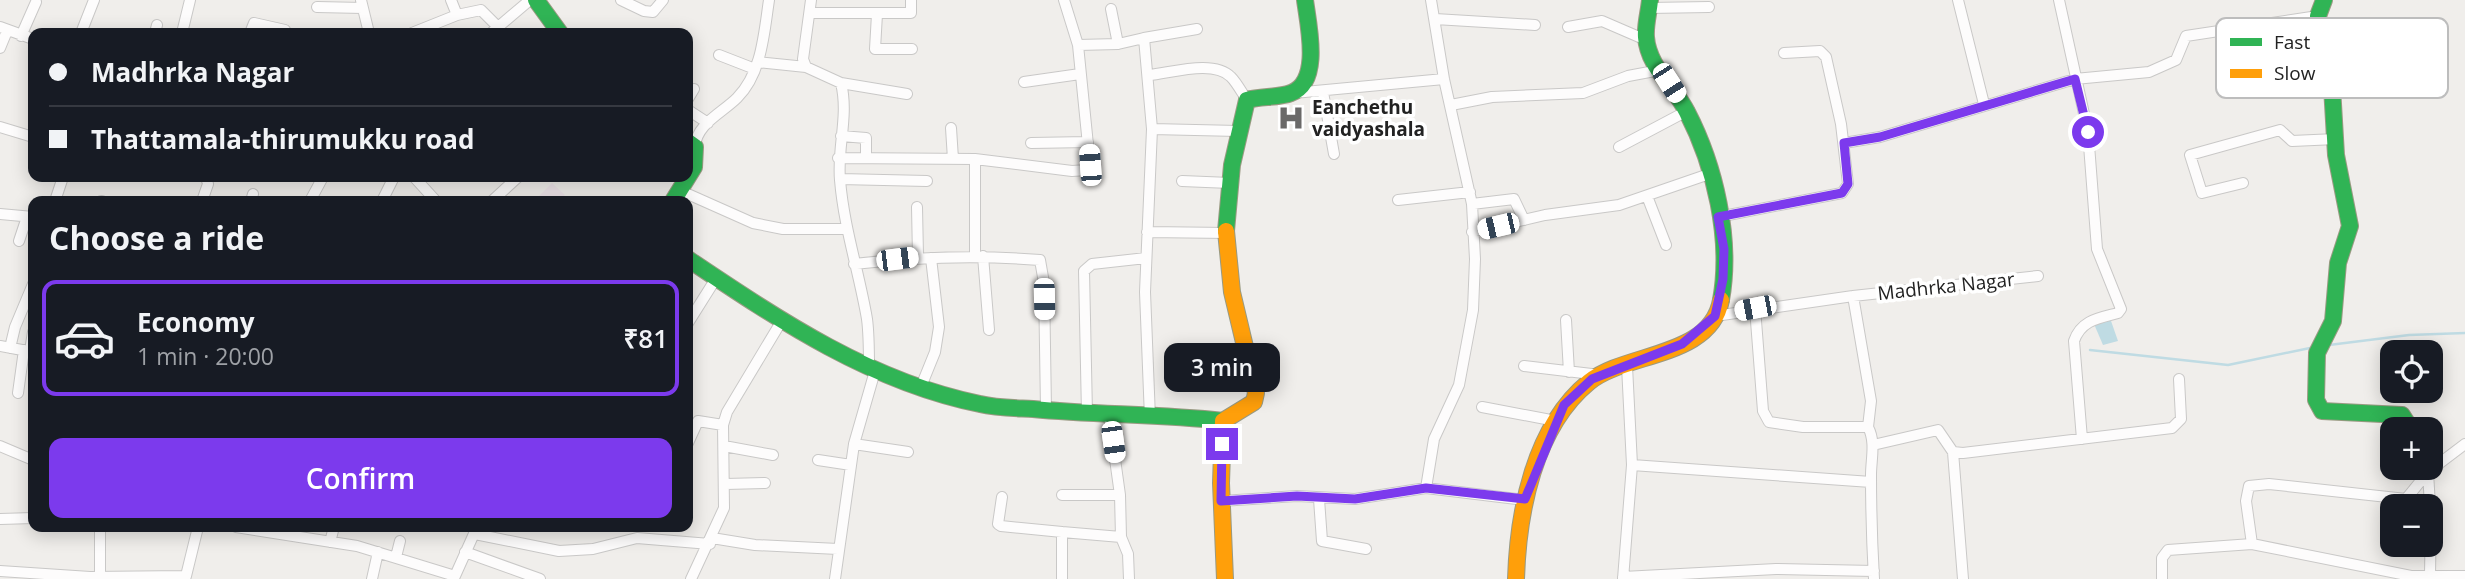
<!DOCTYPE html>
<html lang="en">
<head>
<meta charset="utf-8">
<style>
	body { margin:0; font-family:"Open Sans",sans-serif; background:#242831; color:#f1f3f6; height:100vh; display:flex; flex-direction:column; font-size:26px; white-space:nowrap }
	* { box-sizing:border-box; margin:0 }
	p { font-size:23px; color:#9ea1a6 }
	.icon { flex:none; width:38px; height:38px; fill:none; stroke:currentColor; stroke-width:2; stroke-linecap:round; stroke-linejoin:round }
	.map { position:relative; flex:1; overflow:hidden }
	.side { position:absolute; left:28px; top:196px; width:665px; height:336px; display:flex; flex-direction:column; background:#171b24; border-radius:14px; box-shadow:0 4px 18px #0003 }
	.side>* { flex:none }
	.guide { position:absolute; left:28px; top:28px; width:665px; height:154px; border-radius:14px; box-shadow:0 4px 18px #0003; display:grid; align-content:center; height:154px; padding:0 21px; background:#171b24 }
	.controls { position:absolute; left:2380px; top:340px; display:grid; gap:14px }
	.controls a { display:grid; place-items:center; width:63px; height:63px; border-radius:14px; background:#171b24; box-shadow:0 4px 18px #0003; font-size:35px }
	.end { position:absolute; width:32px; height:32px; margin:-16px; border:9px solid #7c3aed; background:#fff; box-shadow:0 0 0 4px #fff }
	.from { border-radius:50% }
	.bubble { position:absolute; height:49px; border-radius:14px; background:#171b24; box-shadow:0 4px 18px #0003; font-size:23px; font-weight:600; line-height:49px; text-align:center }
	.car { position:absolute; width:21px; height:42px; margin:-21px -10px; border-radius:9px; box-shadow:0 0 5px 2px #0007; background:linear-gradient(#fff 24%,#345 0 40%,#fff 0 76%,#345 0 86%,#fff 0) }
	.guide b { display:flex; align-items:center; gap:24px; height:66px; font-size:26px }
	.guide b+b { border-top:2px solid #363941 }
	.guide i { width:18px; height:18px; background:#f1f3f6 }
	ul { padding:0; list-style:none }
	li { display:flex; align-items:center; gap:21px; height:116px; margin:0 14px 10px; padding:0 7px; border:4px solid transparent; border-radius:14px }
	li div { flex:1 }
	li b { display:block; font-size:26px }
	li em { font-style:normal; font-weight:600 }
	li.active { border-color:#7c3aed }
	li>.icon { width:63px; height:63px; stroke-width:1.5 }
	h2 { padding:0 21px; font-size:32px; line-height:84px }
	.button { display:flex; gap:14px; margin-top:auto; padding:14px 21px }
	.button a { flex:1; height:80px; border-radius:14px; background:#7c3aed; color:#fff; font-size:28px; font-weight:600; line-height:80px; text-align:center }
	.map>svg:first-child { display:block }
</style>
</head>
<body>
<div class="map">
<svg width="2465" height="579" viewBox="0 0 2465 579">
	<rect width="100%" height="100%" fill="#f0eeeb"/>
	<!-- industrial -->
	<path fill="#ede4e9" d="M552 183 565 195 557 201H534Z"/>
	<!-- water -->
	<path fill="#bfdbe3" d="M2110 318 2118 341 2103 345 2094 324Z"/>
	<g fill="none" stroke-linecap="round" stroke-linejoin="round">
		<!-- stream -->
		<path stroke="#bfdbe3" stroke-width="2.5" d="M2329 345 2409 335 2465 333
			M2090 350 2228 365 2310 348"/>
		<!-- street casing -->
		<g stroke="#c9c8c7" stroke-width="12">
			<path id="street" d="M361 0 369 33
				M451 0 457 15 481 10 498 27
				M621 0 644 11 653 12 663 0
				M811 0 803 59 806 67 841 83C849 116 837 147 840 180 844 228 859 272 867 319 869 334 869 351 869 368
				M1958 0 1984 104
				M2059 0 2088 132 2097 249 2121 309 2118 313C2099 318 2081 320 2074 341L2082 439
				M317 7 363 8
				M1649 8 1709 7
				M1111 9 1118 44
				M811 13H911V0
				M877 14 875 49H912
				M1435 19 1535 25
				M0 27 33 39
				M1568 27 1602 21 1646 40
				M81 33 94 0
				M155 33 157 25
				M182 33 190 0
				M250 33 254 23 285 30
				M412 33 457 15
				M491 33 530 0
				M21 36 36 2
				M1078 45 1118 44 1144 38
				M0 48 7 31
				M719 55 755 69
				M758 62 806 67
				M1149 75C1171 73 1214 59 1231 77 1237 83 1242 93 1247 100
				M1024 82 1080 74
				M841 83 907 94
				M1323 92 1334 154
				M1294 93 1444 79
				M688 99 694 89
				M1451 105 1492 97 1583 93 1628 76 1660 70
				M688 110 708 123
				M0 127 33 137
				M951 128 953 159
				M1152 129 1238 131
				M841 136 866 138V158
				M1031 143 1088 142
				M1844 143 1880 137 2075 79 2149 72 2176 60 2186 36 2318 16
				M695 147C696 124 722 113 737 98 762 73 764 33 769 0
				M1619 147 1687 111
				M838 158 975 159 1072 171 1087 170 1090 165 1078 45 1064 0
				M975 159V257
				M414 177 436 201
				M840 179 927 181
				M1182 181 1230 183
				M2243 183 2202 193 2190 155 2280 130 2292 141 2336 139
				M681 191 753 223 783 229H846
				M1647 196 1666 245
				M1398 200 1470 192
				M55 201 63 177
				M101 201H102
				M202 201 208 184 206 177
				M251 201 253 194
				M310 201 323 177
				M382 201 394 177
				M492 201 518 177
				M1472 204 1514 199 1524 220
				M917 207 918 256
				M0 214 33 217
				M1718 217 1842 193 1848 184 1841 124 1826 57 1820 51 1784 53
				M1147 232 1228 233
				M1472 232 1545 215 1619 205 1712 173
				M19 241 27 217
				M983 256 989 330
				M854 264C916 257 978 255 1040 260L1044 283 1046 410
				M1853 296 1871 401 1868 427
				M1755 308 1763 411 1769 422 1803 427H1868C1876 442 1871 459 1871 475 1871 510 1872 544 1874 579
				M1715 316 1853 296 2038 276
				M1566 320 1569 372
				M688 323 715 280
				M0 346 33 352
				M10 348 15 327 33 284
				M30 351 33 332
				M1524 366 1600 375
				M920 389 935 352 939 327 931 258
				M18 393 24 350
				M1482 407 1556 421
				M1087 414 1084 271 1092 264 1146 258
				M1109 416 1120 495 1121 537 1128 554 1129 579
				M1150 418 1145 292 1152 129 1144 38 1197 29
				M688 443 698 421 723 425
				M854 444 908 452
				M1873 445 1938 430 1953 452 1963 453 2172 428 2181 419 2179 379
				M0 446 33 460
				M724 446 773 455
				M1953 452 1963 579
				M818 460 851 465
				M1632 465 1871 482
				M2428 472 2430 506
				M726 484 765 483
				M1426 488 1434 439 1459 385 1473 310 1475 259 1472 204 1444 79 1431 0
				M1062 495H1120
				M1002 497 998 524 1001 526 1062 532
				M1319 499 1322 541 1366 549
				M1221 501 1297 496 1355 499 1426 488 1525 500
				M0 519 33 518
				M100 527V577
				M236 527 357 546 455 576 477 527
				M475 534 559 551 593 549 637 538 710 544
				M712 538 755 545 838 549
				M330 542 334 527
				M2252 544 2246 501 2249 486 2269 484 2406 499 2428 472 2465 444
				M465 552 540 579
				M396 557 400 541
				M0 571 90 577 186 576 185 579
				M2430 575 2431 510
				M186 576 198 527
				M1623 577 1776 569 1874 571
				M372 579 378 552
				M691 579 724 508 723 425 727 412 781 322
				M835 579 854 444 875 371
				M1062 579V532L1121 537
				M1623 579 1632 465 1627 366
				M2162 579V558L2168 550 2252 544 2411 576H2465"/>
		</g>
		<!-- fast casing -->
		<g stroke="#999a82" stroke-width="18">
			<path id="fast" d="M536 0 560 33
				M1650 0C1649 12 1645 25 1646 37 1648 67 1675 87 1687 112 1715 166 1732 239 1721 300
				M2324 0 2318 16 2331 70 2336 155 2350 226 2338 263 2333 321 2317 353 2316 400 2322 411 2402 415 2411 429
				M673 201 694 167 695 147 688 142
				M1226 231 1232 165 1247 100C1261 96 1278 98 1291 93 1322 82 1308 24 1305 0
				M688 259C779 320 871 382 980 404 997 408 1015 408 1033 409 1096 415 1160 414 1223 421"/>
		</g>
		<!-- slow casing -->
		<g stroke="#999a82" stroke-width="18">
			<path id="slow" d="M1225 579 1221 483 1223 421 1254 402 1256 393 1232 292 1226 231
				M1516 579C1518 512 1534 427 1589 382 1626 352 1711 358 1721 300"/>
		</g>
		<!-- street -->
		<use href="#street" stroke="#fdfcfc" stroke-width="10"/>
		<!-- fast -->
		<use href="#fast" stroke="#30b455" stroke-width="16"/>
		<!-- slow -->
		<use href="#slow" stroke="#ff9f0a" stroke-width="16"/>
	</g>
	<g fill="none" stroke-linecap="round" stroke-linejoin="round">
		<!-- route -->
		<path stroke="#7c3aed" stroke-width="9" d="M1222 444 1221 501 1297 496 1355 499 1426 488 1525 499 1564 405 1592 379 1682 344 1715 316 1723 279 1724 249 1718 217 1842 193 1848 184 1844 143 1880 137 2075 79 2088 132"/>
	</g>
	<!-- icons -->
	<defs>
		<g id="hospital-bare" transform="scale(2.1)"><path d="M-5-5h3v3.5h4V-5h3V5h-3V1.5h-4V5h-3Z" fill="#6a6968" stroke="#fff" stroke-width="2.5" paint-order="stroke"/></g>
	</defs>
	<g fill-rule="evenodd">
		<use href="#hospital-bare" x="1291" y="118"/>
	</g>
	<g text-anchor="middle" stroke-width="7" stroke-linejoin="round" paint-order="stroke">
		<!-- poi labels -->
		<g font-size="19" font-weight="bold" fill="#222" stroke="#fff" text-anchor="start">
			<text x="1312" y="114">Eanchethu<tspan x="1312" dy="22">vaidyashala</tspan></text>
		</g>
		<!-- street labels -->
		<g font-size="19" fill="#222" stroke="#fff">
			<text transform="translate(1946 286) rotate(-6)" y="7">Madhrka Nagar</text>
		</g>
	</g>
	<!-- legend -->
	<rect x="2216" y="18" width="232" height="80" rx="10" fill="#fff" stroke="#bdbdbd" stroke-width="2"/>
	<rect x="2230" y="38" width="32" height="8" fill="#30b455"/>
	<rect x="2230" y="69" width="32" height="9" fill="#ff9f0a"/>
	<g font-size="19" fill="#222">
		<text x="2274" y="49">Fast</text>
		<text x="2274" y="80">Slow</text>
	</g>
</svg>
<div class="controls">
<a><svg class="icon" aria-label="locate" viewBox="0 0 24 24"><circle cx="12" cy="12" r="6"/><path d="M12 2v4M12 18v4M2 12h4M18 12h4"/></svg></a>
<a>+</a>
<a>−</a>
</div>
<i class="end from" style="left:2088px;top:132px"></i>
<i class="end" style="left:1222px;top:444px"></i>
<div class="bubble" style="left:1164px;top:343px;width:116px">3 min</div>
<i class="car" style="left:1669px;top:83px;rotate:147deg"></i>
<i class="car" style="left:1090px;top:165px;rotate:356deg"></i>
<i class="car" style="left:1498px;top:226px;rotate:257deg"></i>
<i class="car" style="left:897px;top:259px;rotate:83deg"></i>
<i class="car" style="left:1044px;top:299px;rotate:179deg"></i>
<i class="car" style="left:1755px;top:308px;rotate:259deg"></i>
<i class="car" style="left:1113px;top:442px;rotate:172deg"></i>
<div class="guide">
<b><i class="from"></i>Madhrka Nagar</b>
<b><i></i>Thattamala-thirumukku road</b>
</div>
<section class="side">
<h2>Choose a ride</h2>
<ul>
<li class="active"><svg class="icon" aria-label="car" viewBox="0 0 24 24"><path d="M5 17H2v-5l4-1 3-4h7l3 4 3 1v5h-3M9 17h6M6 11h13"/><circle cx="7" cy="17" r="2"/><circle cx="17" cy="17" r="2"/></svg><div><b>Economy</b><p>1 min · 20:00</p></div><em>₹81</em></li>
</ul>
<div class="button"><a>Confirm</a></div>
</section>
</div>
</body>
</html>
